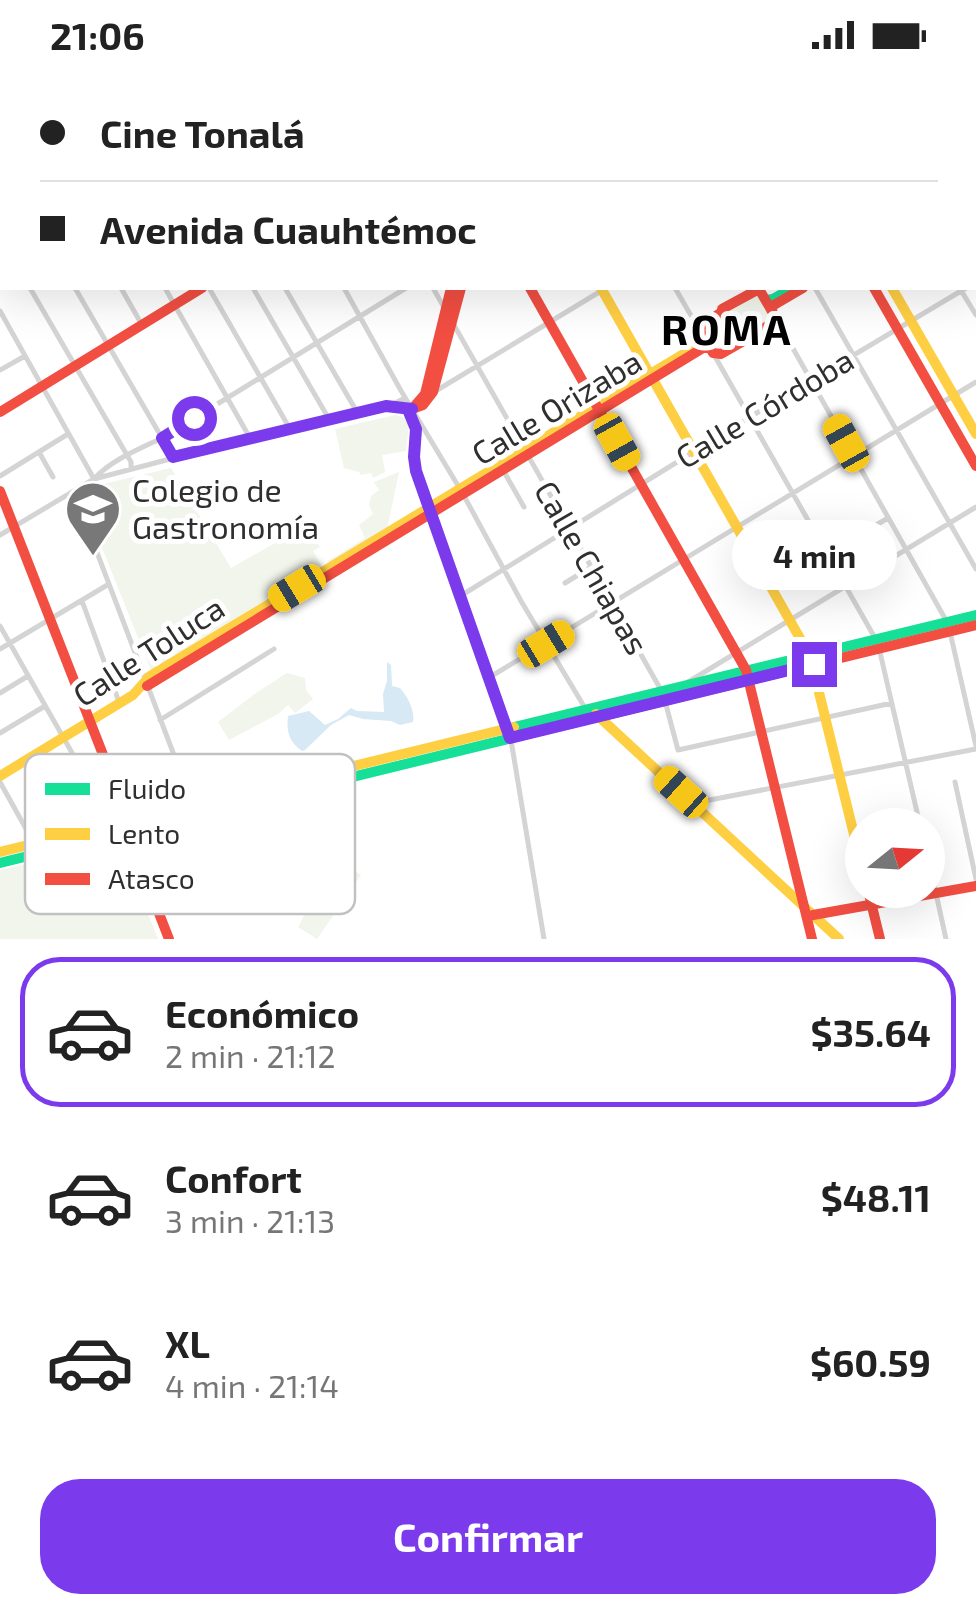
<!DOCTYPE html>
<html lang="es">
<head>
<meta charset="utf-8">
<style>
	body { margin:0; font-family:"Exo 2",sans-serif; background:#f2f2f2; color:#222; height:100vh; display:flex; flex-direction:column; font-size:38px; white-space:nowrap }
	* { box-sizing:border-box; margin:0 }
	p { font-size:32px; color:#767676 }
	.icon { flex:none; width:55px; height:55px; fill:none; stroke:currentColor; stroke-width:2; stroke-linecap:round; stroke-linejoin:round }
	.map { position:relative; height:869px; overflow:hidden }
	.side { display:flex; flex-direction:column; background:#fff; flex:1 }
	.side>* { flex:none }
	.top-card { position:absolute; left:0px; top:0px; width:978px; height:220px; box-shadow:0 10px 40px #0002; display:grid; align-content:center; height:220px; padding:0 40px; background:#fff }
	.needle { width:65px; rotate:72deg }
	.fabs { position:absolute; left:845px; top:738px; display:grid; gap:20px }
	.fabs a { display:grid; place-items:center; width:100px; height:100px; border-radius:50%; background:#fff; box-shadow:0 10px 40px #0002; font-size:50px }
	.end { position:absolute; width:45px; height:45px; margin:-22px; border:12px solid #7c3aed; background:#fff; box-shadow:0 0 0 5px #fff }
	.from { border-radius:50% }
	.bubble { position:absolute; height:70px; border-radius:35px; background:#fff; box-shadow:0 10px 40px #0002; font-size:32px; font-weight:700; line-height:70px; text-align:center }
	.car { position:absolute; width:30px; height:60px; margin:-30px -15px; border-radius:12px; box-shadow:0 0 8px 2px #0007; background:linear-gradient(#f5c518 24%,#345 0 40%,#f5c518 0 76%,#345 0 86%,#f5c518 0) }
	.top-card b { display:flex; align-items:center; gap:35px; height:95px; font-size:38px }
	.top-card b+b { border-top:2px solid #e0e0e0 }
	.top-card i { width:25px; height:25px; background:#222 }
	ul { padding:18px 0 0; list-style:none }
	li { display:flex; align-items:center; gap:30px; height:150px; margin:0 20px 15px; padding:0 20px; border:5px solid transparent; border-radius:40px }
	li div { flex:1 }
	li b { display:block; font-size:38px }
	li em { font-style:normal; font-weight:700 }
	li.current { border-color:#7c3aed }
	li>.icon { width:90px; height:90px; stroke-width:1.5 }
	.button { display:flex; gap:20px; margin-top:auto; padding:20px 40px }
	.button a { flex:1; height:115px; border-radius:40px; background:#7c3aed; color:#fff; font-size:40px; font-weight:700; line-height:115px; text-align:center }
	.status { display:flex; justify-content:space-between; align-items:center; height:70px; padding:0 50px; background:#fff; direction:ltr }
	.status svg { height:28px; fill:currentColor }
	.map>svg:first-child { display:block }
</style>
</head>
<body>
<div class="status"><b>21:06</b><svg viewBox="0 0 49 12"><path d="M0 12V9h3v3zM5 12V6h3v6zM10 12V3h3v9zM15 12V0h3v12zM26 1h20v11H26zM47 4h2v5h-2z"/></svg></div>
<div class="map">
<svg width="976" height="869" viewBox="0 0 976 869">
	<rect width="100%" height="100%" fill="#fff"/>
	<!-- green -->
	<path fill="#f1f5eb" d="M759 219 777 250 718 285 700 258Z
		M395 345 403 347 409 355 406 381 382 385 385 402 373 408 371 403 361 405 359 402 344 398 335 359Z
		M171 398 231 498 307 455 320 477 313 481 323 498 151 600 80 423 99 415Z
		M399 402 387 459 330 494 328 491 365 468 359 455 373 444 369 435 371 426 379 420 374 412Z
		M287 603 305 608 306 620 313 629 295 643 288 635 278 644 229 670 218 652 256 623Z
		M306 768 361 805 317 869 298 857 304 846 284 832C293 818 283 830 298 822 321 809 304 789 299 776Z
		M101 776 125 787 158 869H0V800Z"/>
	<!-- water -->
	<path fill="#d6e9f4" d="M387 592 391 595 392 616 400 618C408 627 415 641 413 652L400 655 391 651 363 649 349 645 331 655 305 680 302 681C289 672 286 661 288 646L309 641 325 655 338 649 351 638 357 641 384 642 383 624 387 611Z"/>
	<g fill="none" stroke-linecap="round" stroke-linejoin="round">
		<!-- street -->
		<path stroke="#d4d4d4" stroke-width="5" d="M42 0 44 2
			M85 0 86 2
			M130 0 132 2
			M221 0 223 2
			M274 0 275 2
			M309 0 311 2
			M343 0 344 2
			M478 0 480 2
			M633 0 634 2
			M690 0 692 2
			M831 0 833 2
			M894 0 896 2
			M7 2 11 0
			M72 2 76 0
			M760 2 764 0
			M957 2 961 0
			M0 6 2 5
			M0 45 2 44
			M0 86 2 90
			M0 133 2 132
			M975 133 976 134
			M975 212 976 211
			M30 218 131 392V398
			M75 218 173 387
			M121 218 142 255
			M165 218 250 368
			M209 218 290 359
			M253 218 329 349
			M285 218 357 342
			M344 218 400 319 463 424 521 531 585 638
			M433 218 661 620
			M675 218 700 261
			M815 218 976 499
			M962 222 976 245
			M0 241 94 409
			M777 250 947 552
			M713 283 875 568
			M0 300 25 286
			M434 322 606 218
			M390 337 412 339
			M39 382 53 407
			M503 400 524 437
			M0 406 68 364
			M94 409 250 368 387 337 405 328
			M74 422 193 735
			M861 464 888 448
			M0 465 94 409C111 390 139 379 162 368L406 218
			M565 513 591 497
			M462 525 750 347 966 218
			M82 531 119 632
			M0 556 113 755
			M950 562 976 676
			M879 578 920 755
			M0 579 109 514
			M490 607 976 312
			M688 612 976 437
			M0 623 28 606
			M665 631 678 680 892 633
			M160 650 274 579
			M0 663 45 636
			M511 670 544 869
			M0 712 35 775
			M955 712 976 809
			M694 733 976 679
			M928 787 946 869"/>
		<!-- fast -->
		<path stroke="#16e098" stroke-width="10" d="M975 105 976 104
			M0 179 2 178
			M766 230 773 229 793 218
			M514 657 976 545
			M0 793 512 668"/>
		<!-- slow -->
		<path stroke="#ffcf43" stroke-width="10" d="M405 0 407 2
			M750 0 752 2
			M770 0 771 2
			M544 2 548 0
			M601 218 810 586 862 797
			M892 218 976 364
			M596 644 839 869
			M0 706 133 625 150 606 700 274 704 268
			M0 782 514 657"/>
		<!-- jam -->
		<path stroke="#f24e42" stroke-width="10" d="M297 2 301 0
			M506 2 507 0
			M975 113 976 112
			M530 218 746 600 812 869
			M874 218 976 396
			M759 219 777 250 756 263 753 269 749 268 721 284 713 283 700 261 702 255 722 242V239Z
			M771 240 774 235 803 218
			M412 339 409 342 416 359 414 387 416 401 508 661
			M412 339 423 335 433 322 461 218
			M412 339 425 324 451 218
			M0 342 202 218
			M0 421 118 723 139 792 169 869
			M147 616 703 278H710
			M512 668 976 555
			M868 820 880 869
			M813 845 976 816"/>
	</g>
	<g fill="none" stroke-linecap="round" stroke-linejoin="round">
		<!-- route -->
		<path stroke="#7c3aed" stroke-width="12" d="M194 348 162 368 173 387 386 336 412 339 409 342 416 359 414 387 416 401 510 668 814 594"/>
	</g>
	<!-- icons -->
	<defs>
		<g id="university-pin" transform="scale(2.875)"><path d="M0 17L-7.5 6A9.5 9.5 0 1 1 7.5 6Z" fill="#787878" stroke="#fff"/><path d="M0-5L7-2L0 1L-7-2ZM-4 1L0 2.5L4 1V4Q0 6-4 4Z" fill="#fff"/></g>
	</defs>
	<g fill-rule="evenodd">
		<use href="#university-pin" x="93" y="439"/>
	</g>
	<g text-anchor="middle" stroke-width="10" stroke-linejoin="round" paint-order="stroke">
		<!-- street labels -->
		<g font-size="32" fill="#2f2f2f" stroke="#fff">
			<text transform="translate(557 338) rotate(-31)" y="11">Calle Orizaba</text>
			<text transform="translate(765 339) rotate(-31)" y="11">Calle Córdoba</text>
			<text transform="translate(591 498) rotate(60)" y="11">Calle Chiapas</text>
			<text transform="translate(149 582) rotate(-33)" y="11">Calle Toluca</text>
		</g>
		<!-- poi labels -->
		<g font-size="32" fill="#2f2f2f" stroke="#fff" text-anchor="start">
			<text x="132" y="432">Colegio de<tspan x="132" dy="37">Gastronomía</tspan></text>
		</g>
		<!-- district labels -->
		<g font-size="42" font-weight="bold" letter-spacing="2.5" fill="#000" stroke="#fff">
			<text x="727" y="275">ROMA</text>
		</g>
	</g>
	<!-- legend -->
	<rect x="25" y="684" width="330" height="160" rx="15" fill="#fff" stroke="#c1c1c1" stroke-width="2.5"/>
	<rect x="45" y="713" width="45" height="12" fill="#16e098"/>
	<rect x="45" y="758" width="45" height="12" fill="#ffcf43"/>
	<rect x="45" y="803" width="45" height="12" fill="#f24e42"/>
	<g font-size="28" fill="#2f2f2f">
		<text x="108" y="729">Fluido</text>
		<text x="108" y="774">Lento</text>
		<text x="108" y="819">Atasco</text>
	</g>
</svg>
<div class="fabs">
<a><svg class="needle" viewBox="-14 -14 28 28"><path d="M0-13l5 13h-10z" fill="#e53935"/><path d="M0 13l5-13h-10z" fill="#767676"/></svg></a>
</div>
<i class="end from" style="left:194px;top:348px"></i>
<i class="end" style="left:814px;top:594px"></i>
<div class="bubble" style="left:732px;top:450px;width:165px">4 min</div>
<i class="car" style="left:617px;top:372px;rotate:151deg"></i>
<i class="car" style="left:846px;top:373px;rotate:331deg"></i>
<i class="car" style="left:297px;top:518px;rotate:239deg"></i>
<i class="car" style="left:546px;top:574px;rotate:59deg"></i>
<i class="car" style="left:681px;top:722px;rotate:312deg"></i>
<div class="top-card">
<b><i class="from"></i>Cine Tonalá</b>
<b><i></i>Avenida Cuauhtémoc</b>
</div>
</div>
<section class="side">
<ul>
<li class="current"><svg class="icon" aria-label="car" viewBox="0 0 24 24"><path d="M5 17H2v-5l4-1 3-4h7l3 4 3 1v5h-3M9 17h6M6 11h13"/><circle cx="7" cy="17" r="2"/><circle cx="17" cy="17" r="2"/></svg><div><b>Económico</b><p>2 min · 21:12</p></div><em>$35.64</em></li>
<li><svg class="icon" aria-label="car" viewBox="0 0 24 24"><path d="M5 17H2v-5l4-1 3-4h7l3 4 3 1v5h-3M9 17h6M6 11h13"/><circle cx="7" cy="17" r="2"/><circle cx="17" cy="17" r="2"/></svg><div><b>Confort</b><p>3 min · 21:13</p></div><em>$48.11</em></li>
<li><svg class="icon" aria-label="car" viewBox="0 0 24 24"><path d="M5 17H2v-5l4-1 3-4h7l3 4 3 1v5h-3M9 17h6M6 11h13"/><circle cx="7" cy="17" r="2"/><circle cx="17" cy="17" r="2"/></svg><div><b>XL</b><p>4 min · 21:14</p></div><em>$60.59</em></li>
</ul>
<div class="button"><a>Confirmar</a></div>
</section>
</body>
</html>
